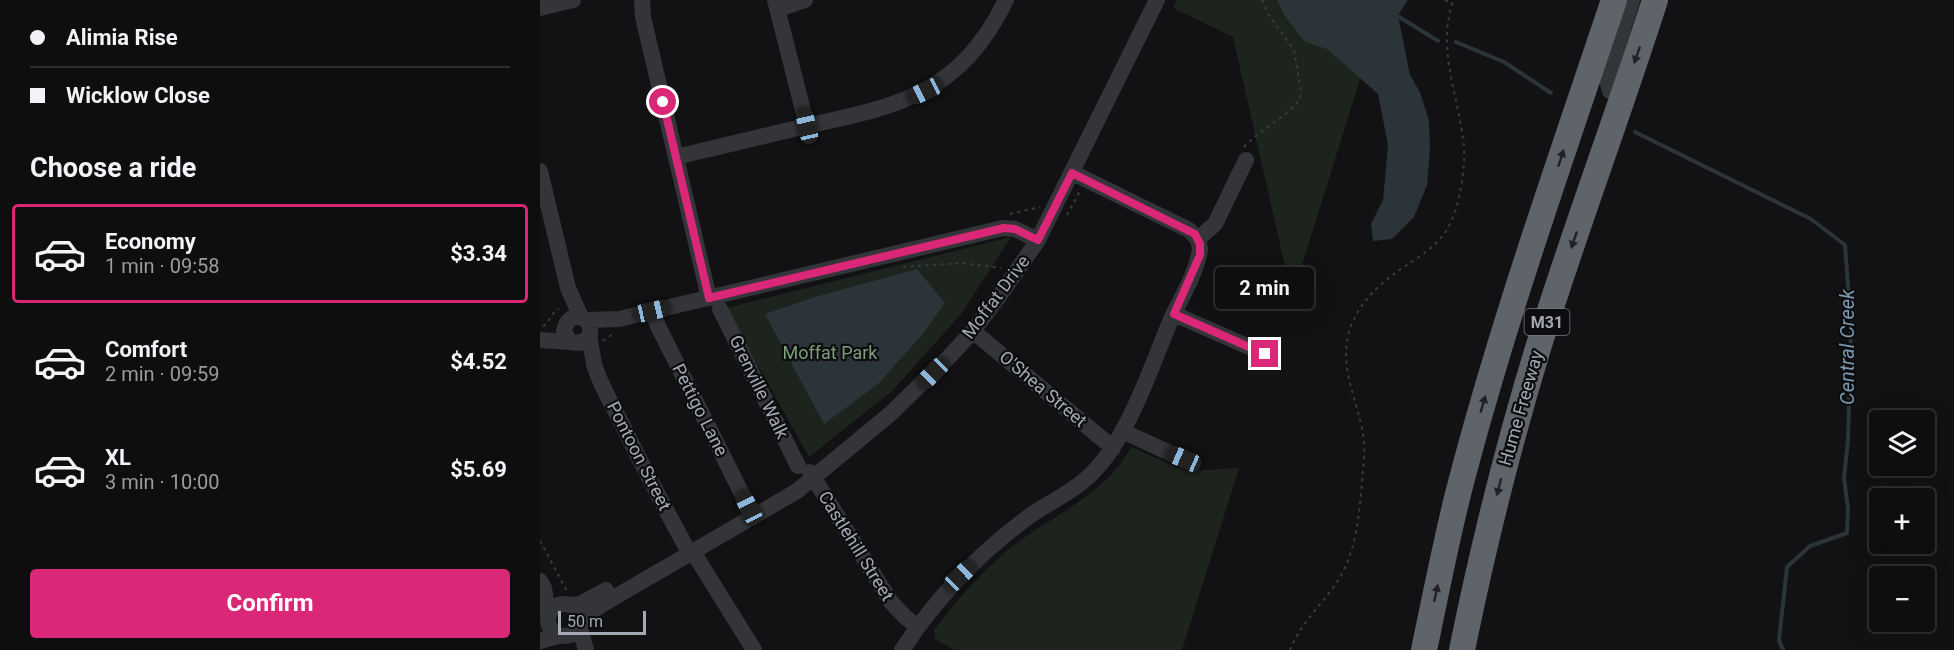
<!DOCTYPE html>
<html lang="en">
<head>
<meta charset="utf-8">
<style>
	body { margin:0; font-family:Roboto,sans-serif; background:#171718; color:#f1f3f6; height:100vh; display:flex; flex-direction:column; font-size:22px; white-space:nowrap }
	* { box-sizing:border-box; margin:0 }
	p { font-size:20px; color:#9b9c9e }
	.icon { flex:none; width:33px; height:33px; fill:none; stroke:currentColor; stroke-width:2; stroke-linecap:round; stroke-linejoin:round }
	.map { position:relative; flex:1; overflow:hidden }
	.sheet { display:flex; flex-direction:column; background:#0e0e0f; width:540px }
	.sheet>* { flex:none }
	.guide { display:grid; align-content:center; height:132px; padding:0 30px; background:#0e0e0f }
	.controls { position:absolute; left:1329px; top:410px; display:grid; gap:12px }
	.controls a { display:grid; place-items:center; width:66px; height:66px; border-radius:6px; background:#0e0e0f; box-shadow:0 6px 24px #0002,0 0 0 2px #2e2e2f; font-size:30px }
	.scale { position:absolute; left:18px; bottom:15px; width:88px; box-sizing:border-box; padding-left:6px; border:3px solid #a4aab4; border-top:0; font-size:16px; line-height:21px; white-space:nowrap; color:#a4aab4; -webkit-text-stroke:4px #0d0d0f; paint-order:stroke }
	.end { position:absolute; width:27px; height:27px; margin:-14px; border:8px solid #db2777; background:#fff; box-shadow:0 0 0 3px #fff }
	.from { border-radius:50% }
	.bubble { position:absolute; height:42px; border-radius:6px; background:#0e0e0f; box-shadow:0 6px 24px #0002,0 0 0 2px #2e2e2f; font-size:20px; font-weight:700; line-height:42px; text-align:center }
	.car { position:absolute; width:18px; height:36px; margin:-18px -9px; border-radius:8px; box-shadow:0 0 4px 2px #0007; background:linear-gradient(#222 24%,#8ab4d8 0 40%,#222 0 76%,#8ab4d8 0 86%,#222 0) }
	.guide b { display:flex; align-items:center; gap:21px; height:57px; font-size:22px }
	.guide b+b { border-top:2px solid #2e2e2f }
	.guide i { width:15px; height:15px; background:#f1f3f6 }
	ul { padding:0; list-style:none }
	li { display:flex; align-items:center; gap:18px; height:99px; margin:0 12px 9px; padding:0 18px; border:3px solid transparent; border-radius:6px }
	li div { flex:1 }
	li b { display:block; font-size:22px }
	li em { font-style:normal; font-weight:700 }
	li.on { border-color:#db2777 }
	li>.icon { width:54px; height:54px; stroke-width:1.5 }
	h2 { padding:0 30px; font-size:27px; line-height:72px }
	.button { display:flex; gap:12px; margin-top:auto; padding:12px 30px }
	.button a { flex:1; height:69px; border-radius:6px; background:#db2777; color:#fff; font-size:24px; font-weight:700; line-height:69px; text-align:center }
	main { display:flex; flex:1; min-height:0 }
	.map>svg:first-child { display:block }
</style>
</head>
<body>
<main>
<section class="sheet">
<div class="guide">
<b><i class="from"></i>Alimia Rise</b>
<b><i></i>Wicklow Close</b>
</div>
<h2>Choose a ride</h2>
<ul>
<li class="on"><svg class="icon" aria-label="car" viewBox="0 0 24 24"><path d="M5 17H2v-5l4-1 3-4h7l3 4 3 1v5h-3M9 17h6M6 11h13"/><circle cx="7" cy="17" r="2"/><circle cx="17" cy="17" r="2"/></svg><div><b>Economy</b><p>1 min · 09:58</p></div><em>$3.34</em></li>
<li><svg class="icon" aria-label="car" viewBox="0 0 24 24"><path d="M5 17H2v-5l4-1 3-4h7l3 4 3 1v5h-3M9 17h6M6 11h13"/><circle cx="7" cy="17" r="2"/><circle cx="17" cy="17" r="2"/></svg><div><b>Comfort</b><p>2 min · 09:59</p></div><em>$4.52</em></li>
<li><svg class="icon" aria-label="car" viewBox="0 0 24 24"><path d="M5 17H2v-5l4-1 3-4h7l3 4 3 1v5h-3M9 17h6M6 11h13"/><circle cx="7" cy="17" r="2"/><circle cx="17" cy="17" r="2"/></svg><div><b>XL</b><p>3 min · 10:00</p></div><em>$5.69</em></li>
</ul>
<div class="button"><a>Confirm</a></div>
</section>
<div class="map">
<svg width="1414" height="650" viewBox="0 0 1414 650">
	<rect width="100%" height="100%" fill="#121214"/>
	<!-- green -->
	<path fill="#1d241d" d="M637 0H856L836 28 752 297 693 37 633 8Z
		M471 237 422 313 352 391 269 457 186 308Z
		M591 447 646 471 699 468 642 650H414L395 639 394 630C416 601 440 573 469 549 510 516 565 496 591 447Z"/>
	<!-- water -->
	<path fill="#2b3439" d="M737 0H868L858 15 870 75 880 92 889 121 890 150 887 185 874 217 852 239 833 241 831 224 843 200 848 145 838 94 787 49 765 42 744 15Z
		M377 269 405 303 381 336 338 384 284 424 225 314 275 297Z"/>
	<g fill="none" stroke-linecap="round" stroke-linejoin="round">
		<!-- stream -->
		<path stroke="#2b3439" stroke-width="4" d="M853 13 898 41
			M916 42 964 62 1011 93
			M1095 132 1271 219 1305 245 1311 327 1308 440 1304 478 1308 509 1307 533 1270 546 1247 567 1239 640 1243 650"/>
		<!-- path -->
		<path stroke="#393c40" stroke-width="2" stroke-dasharray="3 4.5" stroke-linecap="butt" d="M905 0 911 4
			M704 147C720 130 741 120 756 104 760 100 760 96 761 91L754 50 728 14 722 0
			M470 214 500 207
			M527 215 540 191
			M363 267 421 263 461 268
			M3 326 6 324 16 310 19 309
			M63 341 73 334
			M0 541 27 591
			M750 650C761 622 783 604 799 579 818 548 820 505 823 469 824 460 825 451 824 442 820 402 796 368 811 326 820 302 840 283 861 269 877 258 895 248 906 231 913 220 917 206 920 193 923 175 926 157 923 139 917 91 897 49 913 0"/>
		<!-- minor -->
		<path stroke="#333539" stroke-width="16" d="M102 0 103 17 169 298
			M235 0 267 126
			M0 8 33 0
			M239 9 265 0
			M1083 96 1070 91 1067 80 1092 0
			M136 157C178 147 220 137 262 127 357 106 419 96 466 0
			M0 171 28 288 41 317
			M658 239 675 224 706 160
			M180 309 258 466
			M112 311 118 326 209 508
			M634 314 725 354
			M47 320 79 319 463 228 475 229 498 240
			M433 331 573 448
			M49 338 39 343 30 342 24 332C25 322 32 314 42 318 55 323 48 333 50 341 51 349 53 356 54 364 59 382 70 401 79 418 100 461 122 503 145 545
			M0 340 30 342
			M582 431 643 459
			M270 472 351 602 365 617 378 627C410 584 448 546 491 515 510 502 531 493 548 477 588 441 611 366 632 317 642 296 657 272 660 249L658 239 649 230 533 173
			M153 552 214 650
			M0 581 4 588 8 615
			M8 620a16 16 0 1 1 32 0a16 16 0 1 1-32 0Z
			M30 605 40 604 66 590
			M40 623 52 611 70 600 257 491 349 415 408 358 433 331 460 295 498 240 617 0
			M39 625 46 650
			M0 641 18 636
			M362 650 378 627"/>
		<!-- highway -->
		<path stroke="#5f636a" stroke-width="26" d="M884 650C895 598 905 546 918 494 961 327 1019 164 1074 0
			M922 650C943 547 968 446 999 345 1035 229 1078 116 1115 0"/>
	</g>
	<!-- one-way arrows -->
	<defs><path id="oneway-solid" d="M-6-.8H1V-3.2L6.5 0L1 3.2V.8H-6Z" transform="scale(1.5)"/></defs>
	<g fill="#222226">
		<use href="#oneway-solid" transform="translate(1097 55) rotate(109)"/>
		<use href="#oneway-solid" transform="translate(1021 158) rotate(-72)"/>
		<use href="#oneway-solid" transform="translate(1034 240) rotate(109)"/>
		<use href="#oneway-solid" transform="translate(943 404) rotate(-74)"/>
		<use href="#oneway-solid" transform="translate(959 487) rotate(104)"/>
		<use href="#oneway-solid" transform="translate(896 593) rotate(-78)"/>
	</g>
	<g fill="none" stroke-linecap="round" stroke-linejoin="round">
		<!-- route -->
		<path stroke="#db2777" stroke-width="8" d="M123 102 169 298 464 228 475 229 498 240 532 173 655 234 660 244V255L634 314 725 354"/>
	</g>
	<g text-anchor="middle" stroke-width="4.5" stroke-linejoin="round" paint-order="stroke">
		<!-- shield labels -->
		<rect fill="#0d0d0f" stroke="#777b82" stroke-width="1.5" x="984.5" y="309" width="45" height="26" rx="4.5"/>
		<g font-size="16" font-weight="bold" fill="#a4aab4">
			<text x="1007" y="328">M31</text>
		</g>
		<!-- street labels -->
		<g font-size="18" fill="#a4aab4" stroke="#0d0d0f">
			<text transform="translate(456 297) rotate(-53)" y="6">Moffat Drive</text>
			<text transform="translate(219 387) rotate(64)" y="6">Grenville Walk</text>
			<text transform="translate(503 389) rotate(40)" y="6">O'Shea Street</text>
			<text transform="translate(981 408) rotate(-74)" y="6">Hume Freeway</text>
			<text transform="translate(160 410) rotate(63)" y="6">Pettigo Lane</text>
			<text transform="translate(99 456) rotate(63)" y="6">Pontoon Street</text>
			<text transform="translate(316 546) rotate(58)" y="6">Castlehill Street</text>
		</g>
		<!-- park labels -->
		<g font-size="18" fill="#7b9f7b" stroke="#0d0d0f">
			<text x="290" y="359">Moffat Park</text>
		</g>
		<!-- water labels -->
		<g font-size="20" font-style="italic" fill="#7b9aaf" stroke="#0d0d0f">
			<text transform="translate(1307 347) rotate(-90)" y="7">Central Creek</text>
		</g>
	</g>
</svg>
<div class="controls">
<a><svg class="icon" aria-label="layers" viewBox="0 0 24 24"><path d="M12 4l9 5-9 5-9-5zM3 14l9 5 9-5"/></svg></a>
<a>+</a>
<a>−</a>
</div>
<div class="scale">50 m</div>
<i class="end from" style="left:123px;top:102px"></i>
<i class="end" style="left:725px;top:354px"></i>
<div class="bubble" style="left:675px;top:267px;width:99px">2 min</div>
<i class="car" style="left:385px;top:91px;rotate:244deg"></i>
<i class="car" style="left:267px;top:126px;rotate:347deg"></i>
<i class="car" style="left:112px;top:311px;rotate:77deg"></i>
<i class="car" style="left:393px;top:373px;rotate:225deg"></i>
<i class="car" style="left:644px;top:459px;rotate:294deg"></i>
<i class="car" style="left:209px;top:508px;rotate:333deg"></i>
<i class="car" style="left:420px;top:576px;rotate:46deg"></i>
</div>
</main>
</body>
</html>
